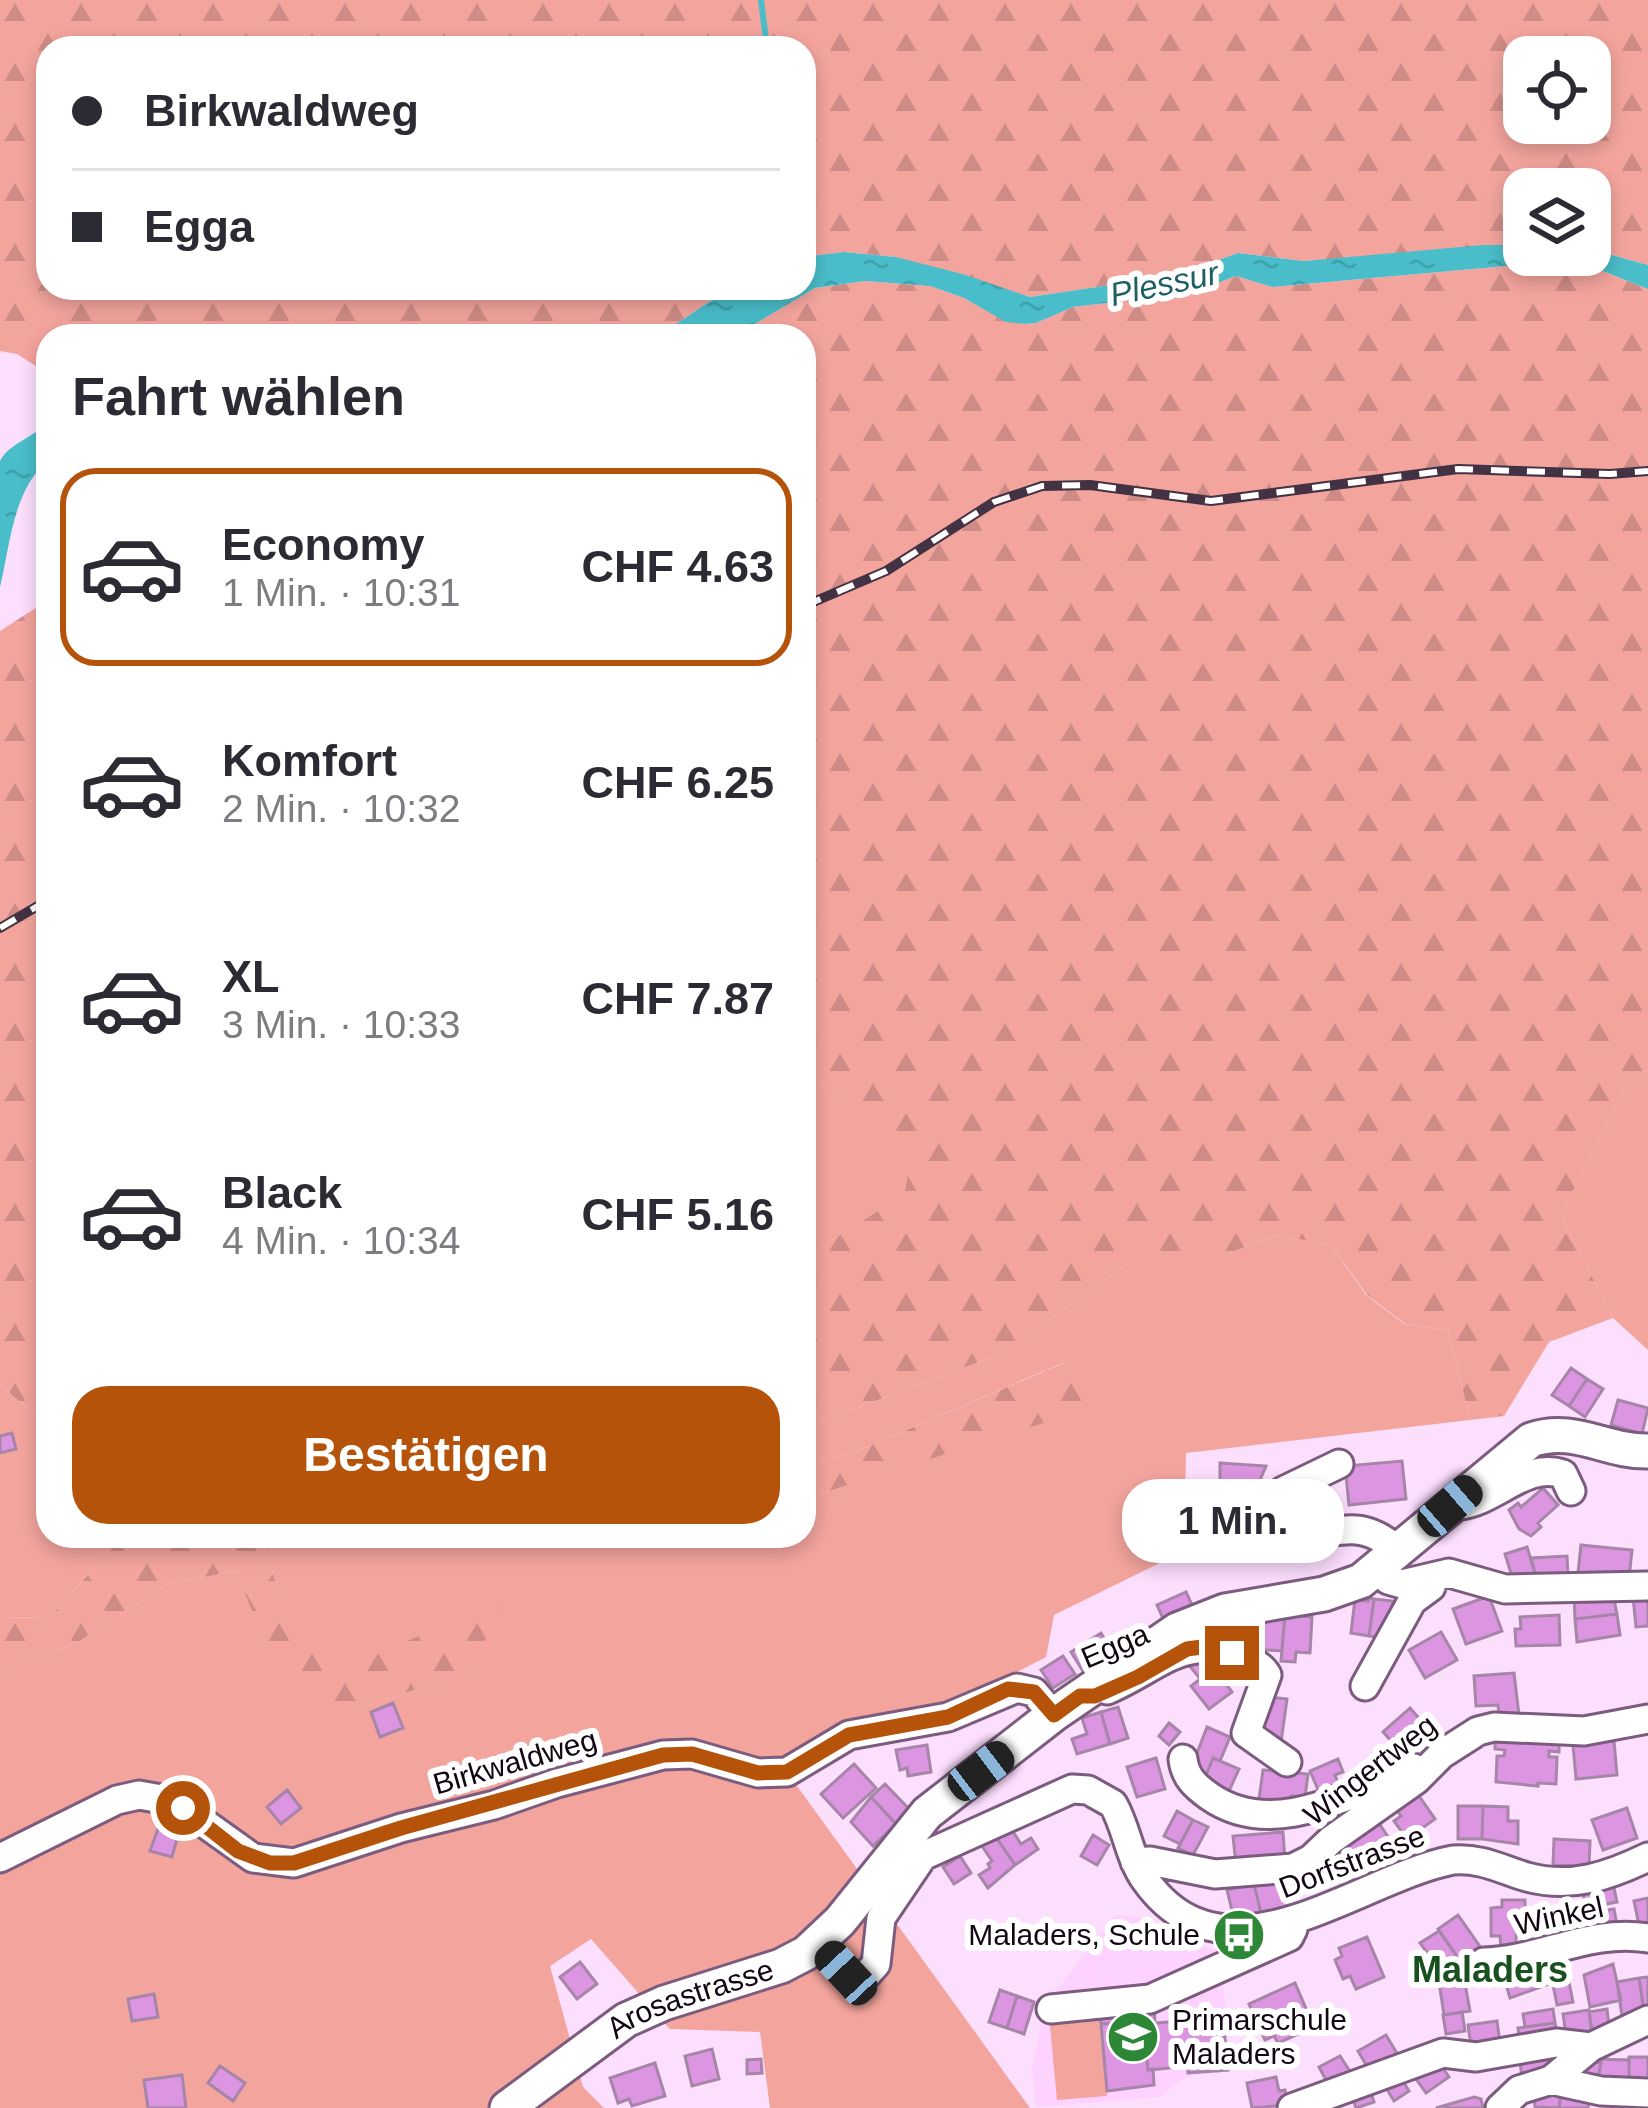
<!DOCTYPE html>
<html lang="de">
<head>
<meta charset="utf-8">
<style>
	body { margin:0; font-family:Arial,sans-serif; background:#f7f7f7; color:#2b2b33; height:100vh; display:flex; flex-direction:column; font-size:45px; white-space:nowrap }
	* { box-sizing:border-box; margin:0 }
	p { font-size:39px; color:#7c7c81 }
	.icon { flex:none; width:66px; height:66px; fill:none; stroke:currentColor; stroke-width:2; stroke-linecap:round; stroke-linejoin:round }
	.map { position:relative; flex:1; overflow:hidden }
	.panel { position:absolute; left:36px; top:324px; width:780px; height:1224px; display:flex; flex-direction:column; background:#fff; border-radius:36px; box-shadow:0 6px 18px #0003 }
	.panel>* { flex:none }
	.guide { position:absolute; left:36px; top:36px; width:780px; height:264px; border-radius:36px; box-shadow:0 6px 18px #0003; display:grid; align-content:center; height:264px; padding:0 36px; background:#fff }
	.tools { position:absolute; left:1503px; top:36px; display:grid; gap:24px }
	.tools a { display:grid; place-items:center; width:108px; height:108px; border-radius:24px; background:#fff; box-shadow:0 6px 18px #0003; font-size:60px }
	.end { position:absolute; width:54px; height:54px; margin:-27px; border:15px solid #b45309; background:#fff; box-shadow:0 0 0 6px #fff }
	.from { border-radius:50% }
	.bubble { position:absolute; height:84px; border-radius:36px; background:#fff; box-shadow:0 6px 18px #0003; font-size:39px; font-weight:700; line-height:84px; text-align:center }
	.car { position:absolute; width:36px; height:72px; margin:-36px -18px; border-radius:15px; box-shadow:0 0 9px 3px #0007; background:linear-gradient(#222 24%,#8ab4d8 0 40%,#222 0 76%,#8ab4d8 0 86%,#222 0) }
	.guide b { display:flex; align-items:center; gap:42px; height:114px; font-size:45px }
	.guide b+b { border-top:3px solid #e1e1e2 }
	.guide i { width:30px; height:30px; background:#2b2b33 }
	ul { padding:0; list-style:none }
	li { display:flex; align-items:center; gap:36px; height:198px; margin:0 24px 18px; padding:0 12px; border:6px solid transparent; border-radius:36px }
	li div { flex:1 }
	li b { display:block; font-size:45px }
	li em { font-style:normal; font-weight:700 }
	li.active { border-color:#b45309 }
	li>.icon { width:108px; height:108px; stroke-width:1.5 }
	h2 { padding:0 36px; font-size:54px; line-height:144px }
	.button { display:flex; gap:24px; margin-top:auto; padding:24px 36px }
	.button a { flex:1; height:138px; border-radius:36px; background:#b45309; color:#fff; font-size:48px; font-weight:700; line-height:138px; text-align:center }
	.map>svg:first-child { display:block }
</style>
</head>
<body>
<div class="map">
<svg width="1648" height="2108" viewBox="0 0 1648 2108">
	<defs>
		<pattern id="forest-firs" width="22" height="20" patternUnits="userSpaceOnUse" patternTransform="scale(3)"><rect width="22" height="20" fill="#f3a49d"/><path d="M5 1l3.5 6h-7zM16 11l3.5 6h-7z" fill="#cf8c86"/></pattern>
		<pattern id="water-ripples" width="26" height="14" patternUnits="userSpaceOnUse" patternTransform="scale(3)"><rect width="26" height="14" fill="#49beca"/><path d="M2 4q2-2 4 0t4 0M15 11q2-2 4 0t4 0" fill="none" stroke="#3fa2ad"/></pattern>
	</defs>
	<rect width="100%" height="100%" fill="#fcdefd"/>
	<!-- built -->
	<path fill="#fdd2fe" d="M1115 1915 1146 1918 1155 1923 1162 1934 1224 1952 1222 1972 1231 2071 1187 2076 1159 2097 1036 2107 1032 2069 1045 2005Z"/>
	<!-- grass -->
	<path fill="#f3a49d" d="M1648 1070V1350L1613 1318 1561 1215 1630 1078Z
		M824 1083 910 1156 906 1194 804 1258V1093Z
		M1276 1235 1331 1245 1366 1295 1404 1324 1448 1330 1470 1420 1186 1453 1184 1551 1054 1615 1046 1657 939 1712 852 1724 792 1779 1030 2108H770L760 2032 670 2029 591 1939 550 1966 583 2087 604 2108H0V1671L75 1644 168 1584 236 1571 354 1710 469 1672 506 1596 346 1670 275 1580 259 1536H338L359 1547 398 1536H804V1499L1117 1398 1063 1363 855 1452 804 1465V1428L1003 1353 1135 1258H1217Z
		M0 1385 40 1419 48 1416V1536H123L49 1618 0 1617Z
		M1100 2010 1107 2096 1057 2100 1049 2015Z"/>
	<!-- forest -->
	<path fill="url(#forest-firs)" fill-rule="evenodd" d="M0 0H1648V265L1590 249V189H1524V245L1304 261 1238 253 1178 275 1030 297 896 257 844 252 804 257V48H48V288H730L658 336H388L324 328 266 336H48V374L17 354 0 351ZM1524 57H1590V123H1524Z
		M1552 262 1590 266 1648 289V1070L1630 1078 1561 1215 1613 1318 1549 1342 1504 1416 1470 1420 1448 1330 1405 1324 1367 1295 1331 1245 1276 1235 1217 1258H1135L1003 1353 804 1428V1258L905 1194 910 1157 824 1083 804 1093V336H735L815 288 865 281 930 286 964 298 1006 321 1025 324 1036 323 1073 307 1190 293 1236 276 1272 287Z
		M48 600V1416L40 1419 0 1385V631Z
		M1064 1363 1119 1399 804 1499V1465L855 1452Z
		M123 1536H259L275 1580 346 1669 508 1595 469 1672 354 1710 287 1697 236 1571 168 1584 75 1644 0 1671V1617L49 1618Z"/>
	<!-- water -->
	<path fill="url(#water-ripples)" d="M1483 245H1524V255H1590V249L1648 265V289L1590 266 1552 262 1272 287 1236 276 1190 293 1073 307 1036 323 1025 324 1006 322 964 298 930 286 865 281 815 288 735 336H658L730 288H804V257L844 252 896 257 966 275 1030 297 1178 275 1238 253 1304 261Z
		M324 328 388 336H266Z
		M48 421V461C13 489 10 546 0 587V461C9 443 34 438 48 421Z"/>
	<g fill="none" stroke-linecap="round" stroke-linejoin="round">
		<!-- stream -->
		<path stroke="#49beca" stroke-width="6" d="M761 0 767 48"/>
	</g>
	<!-- building -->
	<path fill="#dc95e0" stroke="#a785a9" stroke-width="3" d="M1571 1368 1587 1379 1569 1406 1552 1395Z
		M1587 1379 1603 1389 1585 1417 1569 1406Z
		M1618 1400 1648 1408 1642 1434 1611 1425Z
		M12 1433 16 1449 0 1453V1436Z
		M1402 1461 1406 1499 1349 1505 1345 1466Z
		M1220 1463 1266 1466 1251 1501 1250 1514 1220 1512Z
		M1543 1488 1558 1505 1538 1523 1541 1527 1531 1536 1519 1529 1509 1510 1518 1503 1521 1507Z
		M1581 1545 1632 1550 1629 1578 1578 1573Z
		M1527 1547 1535 1573 1513 1580 1505 1554Z
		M1567 1556 1568 1576 1532 1578 1535 1573 1531 1558Z
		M1186 1592 1193 1607 1164 1621 1157 1605Z
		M1613 1595 1617 1614 1575 1619 1574 1596Z
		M1489 1596 1502 1631 1466 1644 1453 1609Z
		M1648 1596V1626L1636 1627 1633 1597Z
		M1369 1598 1374 1599 1369 1636 1351 1633 1355 1599 1368 1601Z
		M1374 1599 1393 1601 1388 1638 1369 1636Z
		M1254 1613 1285 1615 1282 1651 1252 1649Z
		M1617 1614 1620 1635 1577 1642 1575 1619Z
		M1285 1615 1312 1617 1310 1653 1296 1652 1295 1662 1281 1661Z
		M1559 1615 1560 1645 1516 1646 1515 1629H1521L1520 1617Z
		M1441 1632 1457 1660 1425 1678 1409 1650Z
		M1101 1633 1116 1658 1086 1676 1071 1652Z
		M1202 1654 1214 1668 1200 1679 1189 1665Z
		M1063 1656 1075 1674 1053 1688 1041 1670Z
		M1214 1668 1232 1692 1209 1709 1191 1686Z
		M1514 1673 1519 1715 1499 1716 1498 1705 1476 1706 1474 1676Z
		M1262 1696 1287 1699 1281 1742 1256 1739Z
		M393 1703 403 1728 380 1737 371 1712Z
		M1118 1707 1128 1738 1110 1744 1101 1712Z
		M1410 1708 1432 1733 1405 1757 1383 1732Z
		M1101 1712 1110 1744 1077 1754 1072 1739 1087 1734 1082 1718Z
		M1169 1723 1180 1732 1169 1745 1159 1736Z
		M1207 1727 1230 1737 1220 1761 1213 1758 1204 1780 1189 1774Z
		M1495 1741 1559 1744V1752L1549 1751V1757H1557L1556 1784 1538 1783V1786L1496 1782 1497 1756H1504L1505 1750 1495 1749Z
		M1614 1741 1617 1775 1576 1779 1573 1745Z
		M927 1745 931 1772 908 1776 907 1768 900 1770 896 1750Z
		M1156 1758 1165 1789 1137 1797 1127 1767Z
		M1213 1758 1239 1769 1229 1791 1204 1780Z
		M1338 1759 1343 1772 1335 1775 1341 1791 1322 1799 1310 1771Z
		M854 1764 876 1788 843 1818 821 1794Z
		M1263 1770 1308 1774 1305 1798 1291 1796 1290 1803 1259 1799Z
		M885 1784 910 1810 896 1824 871 1797Z
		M287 1790 301 1808 281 1824 267 1807Z
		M1417 1793 1435 1819 1407 1839 1394 1821 1401 1816 1396 1809Z
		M871 1797 896 1824 873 1846 851 1822Z
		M1458 1806H1483L1482 1839H1458Z
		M1483 1806 1508 1807V1821H1518V1844L1482 1839Z
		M1627 1808 1637 1838 1603 1850 1592 1820Z
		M1177 1811 1193 1820 1180 1844 1164 1836Z
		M1193 1820 1208 1827 1193 1855 1178 1848Z
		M1377 1820 1390 1840 1356 1864 1343 1844Z
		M1010 1827 1021 1844 1031 1838 1038 1849 1015 1865 996 1837Z
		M158 1829 178 1835 172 1857 150 1851Z
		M1283 1832 1285 1861 1236 1865 1233 1836Z
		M1093 1835 1109 1845 1097 1865 1081 1856Z
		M996 1837 1015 1865 988 1888 979 1875 990 1868 988 1864 992 1861 982 1846Z
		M1554 1839 1590 1841 1589 1867 1553 1865Z
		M960 1856 971 1873 954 1884 943 1867Z
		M1282 1877 1289 1906 1261 1913 1254 1884Z
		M1613 1883 1617 1902 1586 1908 1582 1889Z
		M1254 1884 1261 1913 1234 1919 1227 1890Z
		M1648 1898V1934L1641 1935 1634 1901Z
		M1502 1900H1525V1935H1516V1950H1501L1500 1936H1491V1908L1502 1907Z
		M1614 1909 1618 1930 1594 1935 1590 1913Z
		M1458 1915 1481 1948 1461 1962 1438 1929Z
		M1439 1931 1461 1962 1439 1969 1420 1943Z
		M1367 1937 1384 1977 1356 1989 1350 1976 1343 1979 1335 1960 1342 1956 1339 1948Z
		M1545 1953 1552 1974 1561 1971 1563 1979 1510 1998 1501 1967Z
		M580 1962 597 1984 577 1999 560 1977Z
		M1461 1962 1464 1974 1443 1980 1439 1969Z
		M1613 1964 1621 2000 1590 2007 1584 1975Z
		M1648 1977V2009L1644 2010 1639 1978Z
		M1464 1978 1470 2011 1444 2015 1439 1982Z
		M1639 1978 1645 2019 1623 2023 1617 1982Z
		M1569 1982 1573 2002 1557 2005 1553 1985Z
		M1295 1983 1311 2020 1302 2024 1305 2031 1278 2043 1274 2036 1265 2040 1249 2004Z
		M1000 1990 1017 1996 1007 2028 989 2022Z
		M154 1994 158 2017 132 2021 128 1999Z
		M1017 1996 1034 2002 1024 2034 1007 2028Z
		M1154 2005 1155 2023 1131 2026V2021L1101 2024 1100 2010Z
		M1553 2009 1555 2023 1525 2027 1523 2014Z
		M1607 2009 1610 2034 1592 2036 1589 2012Z
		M1589 2010 1593 2038 1567 2042 1563 2014Z
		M1462 2012 1465 2031 1446 2034 1443 2015Z
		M1202 2019H1223L1228 2070 1188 2073 1186 2053 1180 2054 1181 2067 1148 2070 1144 2024Z
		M1131 2021V2026L1144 2025 1148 2070 1153 2069 1154 2085 1107 2091 1101 2024Z
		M1497 2021 1501 2049 1472 2053 1468 2025Z
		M1555 2023 1558 2039 1520 2044 1518 2028Z
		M1386 2035 1401 2060 1373 2077 1358 2051Z
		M1559 2045 1561 2071 1523 2083 1518 2049Z
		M712 2049 719 2079 692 2086 685 2056Z
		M1340 2056 1355 2079 1332 2091 1319 2067Z
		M1629 2057H1648V2090H1629Z
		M761 2059 762 2073 747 2074V2060Z
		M1574 2059 1601 2063 1596 2087 1570 2083Z
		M1595 2059 1629 2060V2090L1596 2087 1601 2063Z
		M1437 2060 1449 2077 1426 2093 1414 2076Z
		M655 2063 665 2096 632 2106 629 2099 618 2103 610 2078Z
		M220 2066 245 2083 233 2101 208 2083Z
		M1398 2073 1409 2091 1394 2101 1383 2083Z
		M182 2075 186 2108H148L144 2080Z
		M1276 2077 1279 2091 1285 2090 1287 2105 1252 2108 1247 2083Z
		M1562 2085 1591 2089 1588 2108H1559Z
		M1533 2086 1562 2088 1559 2108 1535 2107Z
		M1369 2087 1374 2102 1356 2108 1351 2093Z
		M1474 2097 1481 2099 1483 2108H1436Z"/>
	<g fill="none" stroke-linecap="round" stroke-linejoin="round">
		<!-- minor casing -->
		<g stroke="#7c5c7e" stroke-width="33">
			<path id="minor" d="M1339 1464 1283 1491 1275 1508 1279 1524C1302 1543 1328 1528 1356 1530 1373 1531 1386 1541 1400 1551
				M1460 1505C1496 1501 1526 1461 1563 1474L1571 1491
				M1378 1569 1388 1580 1402 1584 1449 1573 1505 1589 1648 1586
				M1365 1686 1412 1601 1431 1587 1433 1580
				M1107 1690C1161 1667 1184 1631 1244 1659 1255 1664 1261 1665 1267 1675L1246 1733 1287 1762
				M1183 1759C1185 1777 1195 1786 1209 1796 1273 1841 1350 1793 1414 1768
				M0 1858 117 1800 139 1795 167 1800 183 1808 253 1858 294 1863 401 1828 494 1805 557 1783 663 1755 692 1754 758 1773 787 1772 849 1735 948 1717 1017 1688 1034 1692 1053 1715
				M1135 1862 1150 1861 1215 1874 1293 1868 1311 1859 1331 1840 1416 1780 1442 1754 1478 1731 1494 1727 1584 1731 1648 1719
				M819 1943 846 1973 858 1977 868 1973 876 1964 881 1918 923 1856 1072 1789 1088 1790 1113 1804C1127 1828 1129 1858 1146 1881 1227 1993 1358 1878 1453 1860 1482 1858 1500 1869 1527 1877 1571 1889 1609 1876 1648 1857
				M1484 1962C1539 1961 1591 1928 1648 1938
				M1051 2009 1150 1999 1289 1937 1293 1929
				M1551 2080 1601 2091 1648 2093
				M1292 2108 1443 2053 1476 2057 1556 2043 1591 2047
				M1500 2108 1519 2090 1551 2080 1591 2047 1648 2020"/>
		</g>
		<!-- major casing -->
		<g stroke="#7c5c7e" stroke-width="39">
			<g id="major">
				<path id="s1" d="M507 2108 626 2020 664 2003 781 1966 806 1953 840 1921 927 1813 1053 1715 1177 1630 1225 1611 1324 1594 1361 1581 1531 1440C1574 1425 1606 1452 1648 1451"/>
			</g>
		</g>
		<!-- minor -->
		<use href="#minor" stroke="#fff" stroke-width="27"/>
		<!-- major -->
		<use href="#major" stroke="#fff" stroke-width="33"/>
		<!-- rail casing -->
		<g stroke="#423243" stroke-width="10">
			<path id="rail" d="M804 606 886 571 994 502 1042 486 1090 485 1211 501 1458 469 1610 474 1648 471
				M0 928 48 900"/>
		</g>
		<!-- rail -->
		<use href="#rail" stroke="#fff" stroke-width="6" stroke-dasharray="18" stroke-linecap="butt"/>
	</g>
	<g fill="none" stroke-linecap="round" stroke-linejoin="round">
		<!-- route -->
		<path stroke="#b45309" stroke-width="15" d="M183 1808 238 1851 270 1863H294L401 1828 663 1755 692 1754 758 1773 787 1772 849 1735 948 1717 1008 1689 1034 1692 1054 1715 1080 1696H1095L1138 1677 1187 1649 1209 1646 1232 1653"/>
	</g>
	<!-- icons -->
	<defs>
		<g id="bus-disc" transform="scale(2.7)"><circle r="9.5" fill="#2d8737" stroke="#fff"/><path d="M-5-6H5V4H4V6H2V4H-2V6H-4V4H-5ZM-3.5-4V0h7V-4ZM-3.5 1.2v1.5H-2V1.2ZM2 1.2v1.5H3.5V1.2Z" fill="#fff"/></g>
		<g id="school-disc" transform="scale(2.7)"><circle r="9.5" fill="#2d8737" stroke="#fff"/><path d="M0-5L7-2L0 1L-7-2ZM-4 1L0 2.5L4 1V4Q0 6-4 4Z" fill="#fff"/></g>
	</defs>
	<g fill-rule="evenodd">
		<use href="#bus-disc" x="1239" y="1935"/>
		<use href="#school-disc" x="1133" y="2037"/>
	</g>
	<g text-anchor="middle" stroke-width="12" stroke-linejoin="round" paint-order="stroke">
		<!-- street labels -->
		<g font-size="30" fill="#120613" stroke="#fff">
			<text transform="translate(1115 1646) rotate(-23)" y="10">Egga</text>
			<text transform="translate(515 1762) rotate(-16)" y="10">Birkwaldweg</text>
			<text transform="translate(1370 1770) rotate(-38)" y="10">Wingertweg</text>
			<text transform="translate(1352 1862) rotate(-21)" y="10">Dorfstrasse</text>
			<text transform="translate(1559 1916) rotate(-12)" y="10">Winkel</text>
			<text dy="10" stroke="none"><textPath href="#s1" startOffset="216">Arosastrasse</textPath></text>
		</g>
		<!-- poi labels -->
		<g font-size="30" fill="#120613" stroke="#fff" text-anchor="end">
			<text x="1200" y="1945">Maladers, Schule</text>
			<text x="1172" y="2030" text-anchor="start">Primarschule<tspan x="1172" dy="34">Maladers</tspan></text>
		</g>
		<!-- water labels -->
		<g font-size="33" font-style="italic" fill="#1e5e65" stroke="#fff">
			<text transform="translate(1164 283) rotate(-12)" y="12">Plessur</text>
		</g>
		<!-- quarter labels -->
		<g font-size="36" font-weight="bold" fill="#18501e" stroke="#fff">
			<text x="1490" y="1982">Maladers</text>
		</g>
	</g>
</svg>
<div class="tools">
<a><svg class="icon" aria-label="locate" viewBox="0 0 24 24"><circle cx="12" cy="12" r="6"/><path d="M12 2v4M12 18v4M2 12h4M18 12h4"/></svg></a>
<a><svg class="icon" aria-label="layers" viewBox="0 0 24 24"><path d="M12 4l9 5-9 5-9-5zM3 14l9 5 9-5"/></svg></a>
</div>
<i class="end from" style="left:183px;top:1808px"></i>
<i class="end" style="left:1232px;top:1653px"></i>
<div class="bubble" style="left:1122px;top:1479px;width:222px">1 Min.</div>
<i class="car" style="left:1450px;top:1506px;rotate:49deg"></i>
<i class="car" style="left:981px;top:1771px;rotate:53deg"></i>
<i class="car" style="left:846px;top:1973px;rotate:317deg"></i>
<div class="guide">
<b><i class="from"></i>Birkwaldweg</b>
<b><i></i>Egga</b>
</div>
<section class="panel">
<h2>Fahrt wählen</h2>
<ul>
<li class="active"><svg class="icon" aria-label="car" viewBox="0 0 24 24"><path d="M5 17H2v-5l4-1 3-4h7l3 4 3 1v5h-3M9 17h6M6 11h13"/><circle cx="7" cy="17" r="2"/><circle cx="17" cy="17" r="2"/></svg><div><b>Economy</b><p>1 Min. · 10:31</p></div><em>CHF 4.63</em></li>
<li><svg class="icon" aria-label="car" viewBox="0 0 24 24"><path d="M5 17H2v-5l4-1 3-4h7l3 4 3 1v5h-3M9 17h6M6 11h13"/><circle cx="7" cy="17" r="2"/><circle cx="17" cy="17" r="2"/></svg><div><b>Komfort</b><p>2 Min. · 10:32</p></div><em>CHF 6.25</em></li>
<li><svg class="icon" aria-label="car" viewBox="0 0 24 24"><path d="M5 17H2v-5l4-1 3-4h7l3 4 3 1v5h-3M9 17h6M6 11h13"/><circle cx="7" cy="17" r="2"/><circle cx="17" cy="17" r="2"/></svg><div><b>XL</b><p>3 Min. · 10:33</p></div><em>CHF 7.87</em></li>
<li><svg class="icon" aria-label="car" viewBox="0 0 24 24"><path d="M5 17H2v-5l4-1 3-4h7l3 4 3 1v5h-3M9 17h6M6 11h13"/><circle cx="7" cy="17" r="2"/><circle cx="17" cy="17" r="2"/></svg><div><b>Black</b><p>4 Min. · 10:34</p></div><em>CHF 5.16</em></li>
</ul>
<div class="button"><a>Bestätigen</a></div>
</section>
</div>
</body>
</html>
